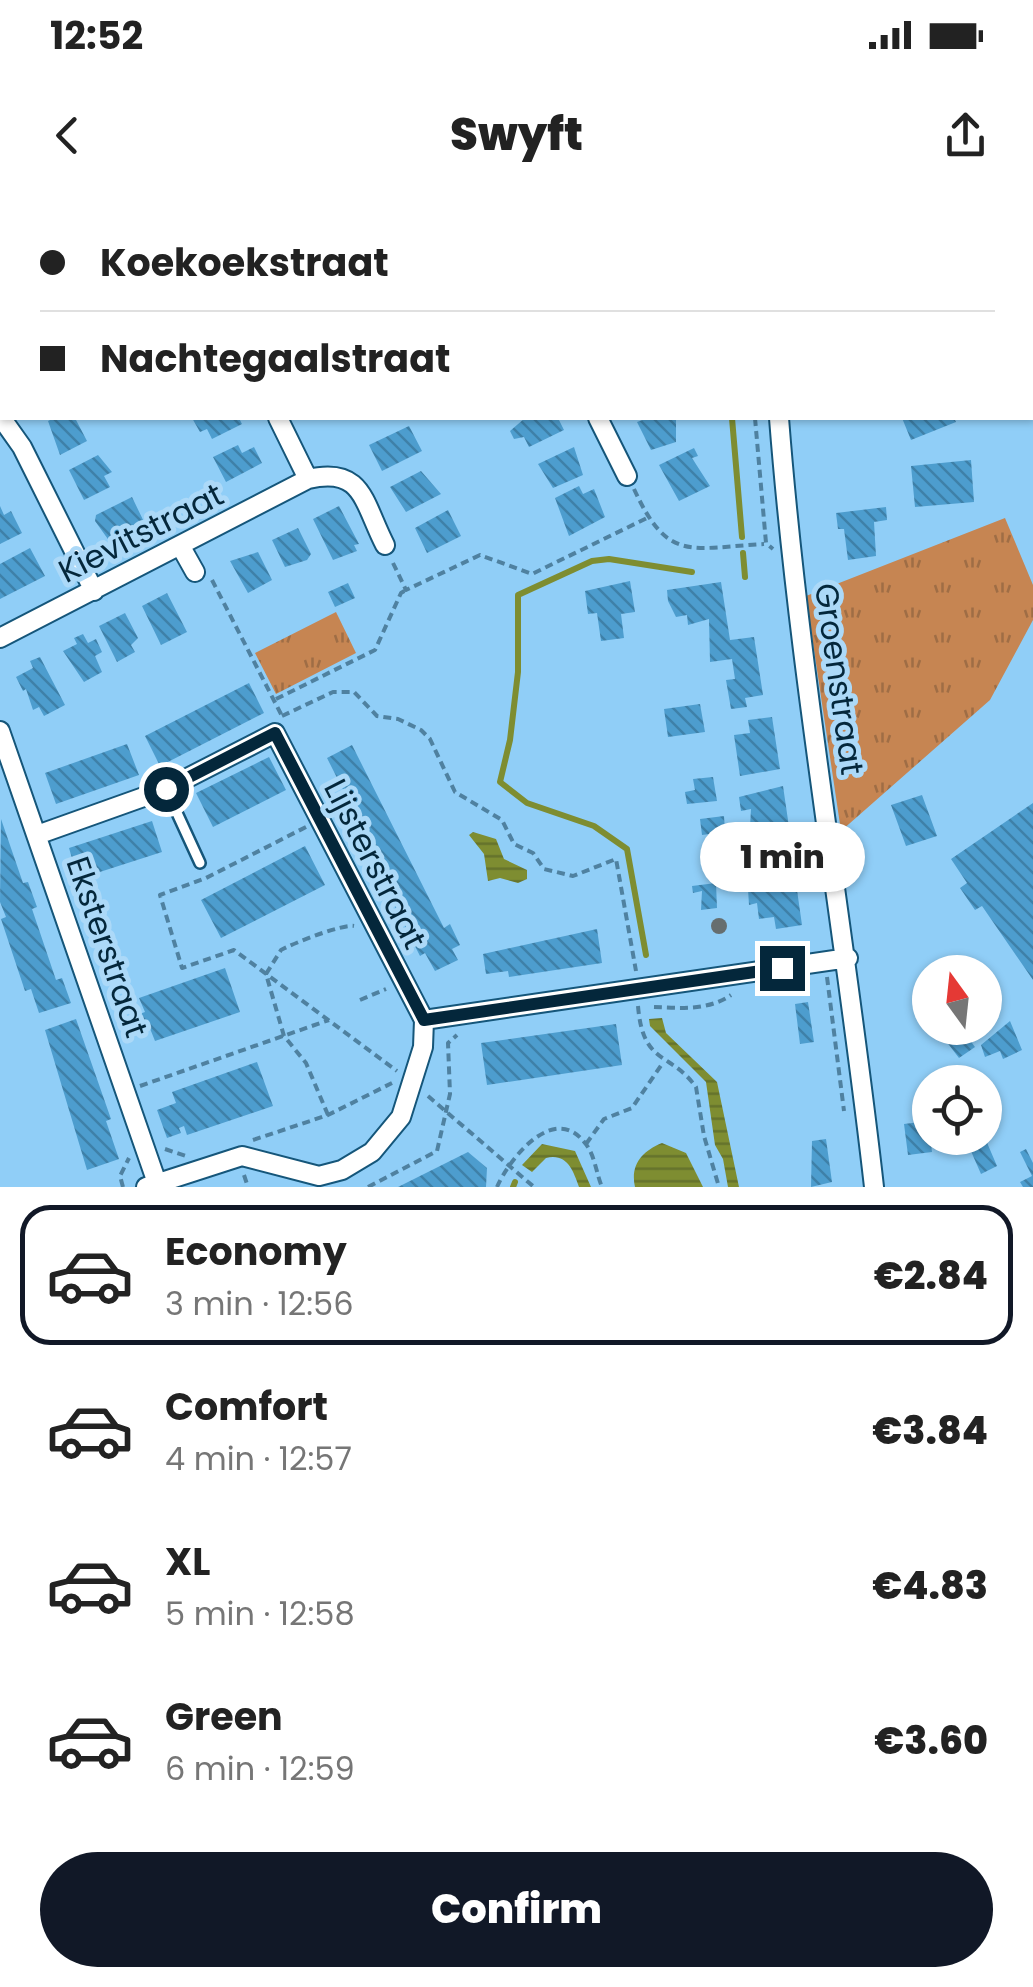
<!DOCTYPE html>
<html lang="en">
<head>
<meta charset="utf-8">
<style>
	body { margin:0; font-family:Poppins,sans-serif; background:#f2f2f2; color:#222; height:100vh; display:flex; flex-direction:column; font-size:38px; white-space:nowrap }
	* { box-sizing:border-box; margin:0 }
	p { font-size:32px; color:#767676 }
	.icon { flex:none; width:55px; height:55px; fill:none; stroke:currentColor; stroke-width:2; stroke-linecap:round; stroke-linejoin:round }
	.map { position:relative; height:987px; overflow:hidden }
	.sheet { display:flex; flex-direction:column; background:#fff; flex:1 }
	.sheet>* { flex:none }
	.banner { position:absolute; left:0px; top:0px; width:1035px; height:220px; box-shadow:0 2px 8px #0004; display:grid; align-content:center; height:220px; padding:0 40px; background:#fff }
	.needle { width:65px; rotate:345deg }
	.fabs { position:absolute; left:912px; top:755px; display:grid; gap:20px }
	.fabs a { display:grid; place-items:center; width:90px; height:90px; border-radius:50%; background:#fff; box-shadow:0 2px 8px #0004; font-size:50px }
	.end { position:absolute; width:45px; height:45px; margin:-22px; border:12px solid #04273b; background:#fff; box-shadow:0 0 0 5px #fff }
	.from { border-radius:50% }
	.bubble { position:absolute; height:70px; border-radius:35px; background:#fff; box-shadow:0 2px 8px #0004; font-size:32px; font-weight:800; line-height:70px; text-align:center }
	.banner b { display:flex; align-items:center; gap:35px; height:95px; font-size:38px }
	.banner b+b { border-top:2px solid #e0e0e0 }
	.banner i { width:25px; height:25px; background:#222 }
	ul { padding:18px 0 0; list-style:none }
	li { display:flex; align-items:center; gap:30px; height:140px; margin:0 20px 15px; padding:0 20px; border:5px solid transparent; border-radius:30px }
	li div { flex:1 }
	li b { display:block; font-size:38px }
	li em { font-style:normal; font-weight:800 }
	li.selected { border-color:#111827 }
	li>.icon { width:90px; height:90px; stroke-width:1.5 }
	.action { display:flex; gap:20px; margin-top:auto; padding:20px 40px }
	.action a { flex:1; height:115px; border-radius:60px; background:#111827; color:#fff; font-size:40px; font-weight:800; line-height:115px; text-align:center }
	.status { display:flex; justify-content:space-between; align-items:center; height:70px; padding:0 50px; background:#fff; direction:ltr }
	.status svg { height:28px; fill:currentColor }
	header { display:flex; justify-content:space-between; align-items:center; height:130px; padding:0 40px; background:#fff; font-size:45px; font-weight:800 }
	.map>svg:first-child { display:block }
</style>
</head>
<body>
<div class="status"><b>12:52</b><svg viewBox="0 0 49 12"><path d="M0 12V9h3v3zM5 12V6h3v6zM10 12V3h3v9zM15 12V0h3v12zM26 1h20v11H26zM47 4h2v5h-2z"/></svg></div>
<header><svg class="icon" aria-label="back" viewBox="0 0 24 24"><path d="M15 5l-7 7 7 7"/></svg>Swyft<svg class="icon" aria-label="share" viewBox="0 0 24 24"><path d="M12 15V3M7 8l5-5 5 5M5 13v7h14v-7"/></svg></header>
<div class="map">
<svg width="1033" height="987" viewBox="0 0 1033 987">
	<defs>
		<pattern id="grass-tufts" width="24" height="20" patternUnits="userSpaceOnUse" patternTransform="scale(2.5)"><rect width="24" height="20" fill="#c68552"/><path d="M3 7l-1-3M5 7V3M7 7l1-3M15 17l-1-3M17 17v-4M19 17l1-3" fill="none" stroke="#9f6d45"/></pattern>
		<pattern id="water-rules" width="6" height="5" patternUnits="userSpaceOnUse" patternTransform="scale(2.5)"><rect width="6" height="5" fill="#7e8d31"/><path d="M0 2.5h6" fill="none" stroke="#65732b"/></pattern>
		<pattern id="building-back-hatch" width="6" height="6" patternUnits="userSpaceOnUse" patternTransform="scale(2.5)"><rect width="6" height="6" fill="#4d9dce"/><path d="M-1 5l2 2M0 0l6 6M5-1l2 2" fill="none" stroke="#3e80a8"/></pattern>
	</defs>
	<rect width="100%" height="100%" fill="#90cef7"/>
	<!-- grass -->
	<path fill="url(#grass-tufts)" d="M1005 318 1033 385V420L990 500 841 631 806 396Z
		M336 412 356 453 276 494 255 453Z"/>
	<!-- water -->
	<path fill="url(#water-rules)" d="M473 632 496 639 504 659 527 670V679L518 683 500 678 488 681 484 654 469 635Z
		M662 818 666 833 717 882 739 987H728L723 959 715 945 706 882 650 826 649 819Z
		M662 943 686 953 703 987H635C630 965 642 951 662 943Z
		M542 944 575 951 591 987H579C573 970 567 953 546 958L532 972 522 965Z"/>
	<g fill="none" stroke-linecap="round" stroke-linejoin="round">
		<!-- stream -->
		<path stroke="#7e8d31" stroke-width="6" d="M719 2 721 0
			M732 218 742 337
			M743 353 745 377
			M646 755 627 649 594 626 527 603 500 582 510 540 518 472V395L592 361 609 359 692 372
			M513 987 515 982"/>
	</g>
	<!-- building -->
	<path fill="url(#building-back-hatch)" d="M54 218H75L87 241 60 255 48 221Z
		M192 218H239L242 224 212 239 207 229 200 232Z
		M525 218H558L564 230 529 247 524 237 514 239 510 231Z
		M648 218H676V242L651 250 637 222Z
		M902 218H954L956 222 911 240Z
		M409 226 422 251 382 271 369 245Z
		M238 245 242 253 254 247 262 263 226 282 213 257Z
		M574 247 583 275 553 288 538 264Z
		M694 248 698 256 692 258 710 286 679 301 659 265Z
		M98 255 112 272 104 276 110 287 84 300 69 270Z
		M971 260 974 302 915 307 911 266Z
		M421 271 441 294 406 312 390 287Z
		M579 286 583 294 594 289 605 317 569 336 555 298Z
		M132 297 145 324 110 342 95 321 96 315Z
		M0 306 4 315 11 311 22 333 0 344Z
		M339 306 359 344 354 345 357 351 333 360 313 319Z
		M886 307 887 320 874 322 876 356 848 360 844 329H838L836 313Z
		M448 310 461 336 427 353 415 328Z
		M298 328 311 354 307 360 285 367 272 340Z
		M30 348 45 376 0 399V364Z
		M258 352 272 380 248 393 230 361Z
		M630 381 635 412 621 414 624 438 601 441 597 413 588 414 585 391Z
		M721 382 730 440 754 437 763 495 745 498 747 507 731 509 726 480 735 479 732 459 710 462 709 419 688 425 687 415 676 417 668 401 667 390Z
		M348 383 355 398 335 407 328 392Z
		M167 393 187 432 161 445 142 406Z
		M125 413 138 438 131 445 135 452 117 462 99 426Z
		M83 434 88 443 96 439 102 452 95 456 102 472 84 482 63 451 77 444 74 438Z
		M40 457 65 505 44 516 39 507 33 510 26 489 23 491 16 477 33 468 30 461Z
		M249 483 264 513 160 566 145 536Z
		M700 504 705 532 668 537 664 509Z
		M772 517 780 569 740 576 734 535 750 533 748 520Z
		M127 544 139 575 56 604 45 573Z
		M352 545 444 728 450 724 460 745 452 749 458 760 435 771 425 753 420 756 370 658 376 655 327 558Z
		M269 557 286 590 213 627 196 593Z
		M713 577 717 601 687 604 685 592 695 590 693 579Z
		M783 586 789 627 759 632 758 626 750 627 751 609 741 611 739 597Z
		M922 595 937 636 906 646 891 605Z
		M1033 603V780L982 706 975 710 960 688 967 683 951 659Z
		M724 616 725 632 702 635 700 619Z
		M1 619 23 683 28 682 37 707 32 709 56 780 62 778 71 803 39 813 31 789 25 791 1 719 6 717 0 702Z
		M152 621 162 652 78 679 69 648Z
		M793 643 795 671 762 678 764 687 782 684 783 692 797 690 802 725 776 729 774 717 759 719 757 703 749 705 748 689H751L744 650Z
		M305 646 325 685 221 738 201 700Z
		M716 683 717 708 701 710 702 691 693 693 692 686Z
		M597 729 602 763 509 777 508 771 486 774 483 754Z
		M225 768 240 812 155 841 147 821 130 832 126 819 145 812 139 798Z
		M808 802 814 842 800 844 795 804Z
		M76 819 111 919 106 921 119 959 87 970 45 830Z
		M1010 821 1022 850 1003 859 1000 851 985 857 981 845Z
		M616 824 622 865 487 885 481 843Z
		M936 828H961L975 847 959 858Z
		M257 862 273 906 187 935 184 926 179 928 181 933 167 938 157 910 176 903 172 892Z
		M928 921 932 952 908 955 904 924Z
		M975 938H985L997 966 981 974 967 942Z
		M826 939 832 982 811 987 812 941Z
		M1026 949 1033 963V987H1023L1020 982 1032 976 1020 952Z
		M468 952 487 968 486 987H398Z"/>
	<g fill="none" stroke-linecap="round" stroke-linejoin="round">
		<!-- lane casing -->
		<g stroke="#15567a" stroke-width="14">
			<path id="lane" d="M166 589 200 663"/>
		</g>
		<!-- street casing -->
		<g stroke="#15567a" stroke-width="22">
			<path id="street" d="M166 0 168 2
				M761 0V2
				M452 2H458
				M571 2 576 0
				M0 216 22 247 94 391
				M278 218 308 279
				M598 218 627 276
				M779 218C799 475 845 730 874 987
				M181 347 195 372
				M0 438 308 279C363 266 363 302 385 345
				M0 531 157 983
				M37 635 166 589 275 533 424 820 423 847 401 917 372 952 342 970 319 976 242 956 146 987
				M424 820 848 758"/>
		</g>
		<!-- path -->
		<path stroke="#4f81a0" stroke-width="4" stroke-dasharray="8 5" stroke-linecap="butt" d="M21 0 22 2
			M735 0V2
			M0 40 2 39
			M755 218 766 343 773 349
			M634 289C668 363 690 348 764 344
			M393 363 406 390 480 355 532 374 647 318
			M212 380 283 518
			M276 499 375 450 401 393 406 390
			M282 516 333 492H354L377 516 398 519 421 530 430 539 455 592 502 620 514 644 533 653 544 669 573 676 616 659 636 771
			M306 627 206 678 160 695 182 768 234 750 397 871
			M827 777 844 911
			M360 800 386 789
			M638 806C643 866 670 851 696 887L704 936 719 987
			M654 807C679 808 708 811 731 795
			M140 886 329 820
			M428 896 534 987
			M328 915 306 863 284 836 266 774 281 750C294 743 342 724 354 726
			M253 940 328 915 392 883
			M586 944 604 919 632 908 662 864
			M165 949 186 956
			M244 975 248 987
			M123 987 120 976 129 958
			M368 987 437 951 450 894 448 843 457 835
			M497 987C509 959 554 902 585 943 595 955 596 973 602 987"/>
		<!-- lane -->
		<use href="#lane" stroke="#fff" stroke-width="9"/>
		<!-- street -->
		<use href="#street" stroke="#fff" stroke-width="18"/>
	</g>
	<!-- trees -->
	<circle fill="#666e6f" cx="719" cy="726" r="8"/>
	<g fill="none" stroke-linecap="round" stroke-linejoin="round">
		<!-- route -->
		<path stroke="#04273b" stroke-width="12" d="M166 589 275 533 424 820 782 768"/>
	</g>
	<g text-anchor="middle" stroke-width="10" stroke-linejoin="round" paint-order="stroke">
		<!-- street labels -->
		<g font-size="32" fill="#04273b" stroke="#acd9f8">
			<text transform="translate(141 333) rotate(-27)" y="11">Kievitstraat</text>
			<text transform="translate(839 479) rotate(82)" y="11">Groenstraat</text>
			<text transform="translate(375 664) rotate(63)" y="11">Lijsterstraat</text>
			<text transform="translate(107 747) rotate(71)" y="11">Eksterstraat</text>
		</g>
	</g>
</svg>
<div class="fabs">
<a><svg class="needle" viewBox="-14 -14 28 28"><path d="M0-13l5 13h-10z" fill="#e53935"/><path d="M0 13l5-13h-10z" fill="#767676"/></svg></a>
<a><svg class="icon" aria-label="locate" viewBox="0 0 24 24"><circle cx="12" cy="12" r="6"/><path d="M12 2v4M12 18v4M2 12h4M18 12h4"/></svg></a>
</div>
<i class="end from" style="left:166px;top:589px"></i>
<i class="end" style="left:782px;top:768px"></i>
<div class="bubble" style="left:700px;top:622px;width:165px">1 min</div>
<div class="banner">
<b><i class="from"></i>Koekoekstraat</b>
<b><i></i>Nachtegaalstraat</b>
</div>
</div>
<section class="sheet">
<ul>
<li class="selected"><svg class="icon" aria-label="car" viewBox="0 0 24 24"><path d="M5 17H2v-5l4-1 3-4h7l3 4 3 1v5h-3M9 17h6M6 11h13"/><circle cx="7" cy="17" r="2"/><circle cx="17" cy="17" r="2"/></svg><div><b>Economy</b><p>3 min · 12:56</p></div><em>€2.84</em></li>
<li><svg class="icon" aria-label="car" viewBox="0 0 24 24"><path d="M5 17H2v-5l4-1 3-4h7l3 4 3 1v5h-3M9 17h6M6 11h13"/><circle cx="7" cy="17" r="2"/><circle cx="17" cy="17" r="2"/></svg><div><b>Comfort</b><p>4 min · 12:57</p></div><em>€3.84</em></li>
<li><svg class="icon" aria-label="car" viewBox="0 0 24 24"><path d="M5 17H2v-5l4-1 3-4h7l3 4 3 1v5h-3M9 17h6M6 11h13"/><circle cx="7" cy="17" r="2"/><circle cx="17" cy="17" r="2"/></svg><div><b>XL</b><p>5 min · 12:58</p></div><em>€4.83</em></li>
<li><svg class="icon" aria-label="car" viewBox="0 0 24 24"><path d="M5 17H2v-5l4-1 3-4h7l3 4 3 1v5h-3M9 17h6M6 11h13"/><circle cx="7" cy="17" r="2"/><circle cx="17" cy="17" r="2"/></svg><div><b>Green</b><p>6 min · 12:59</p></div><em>€3.60</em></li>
</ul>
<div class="action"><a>Confirm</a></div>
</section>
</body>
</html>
